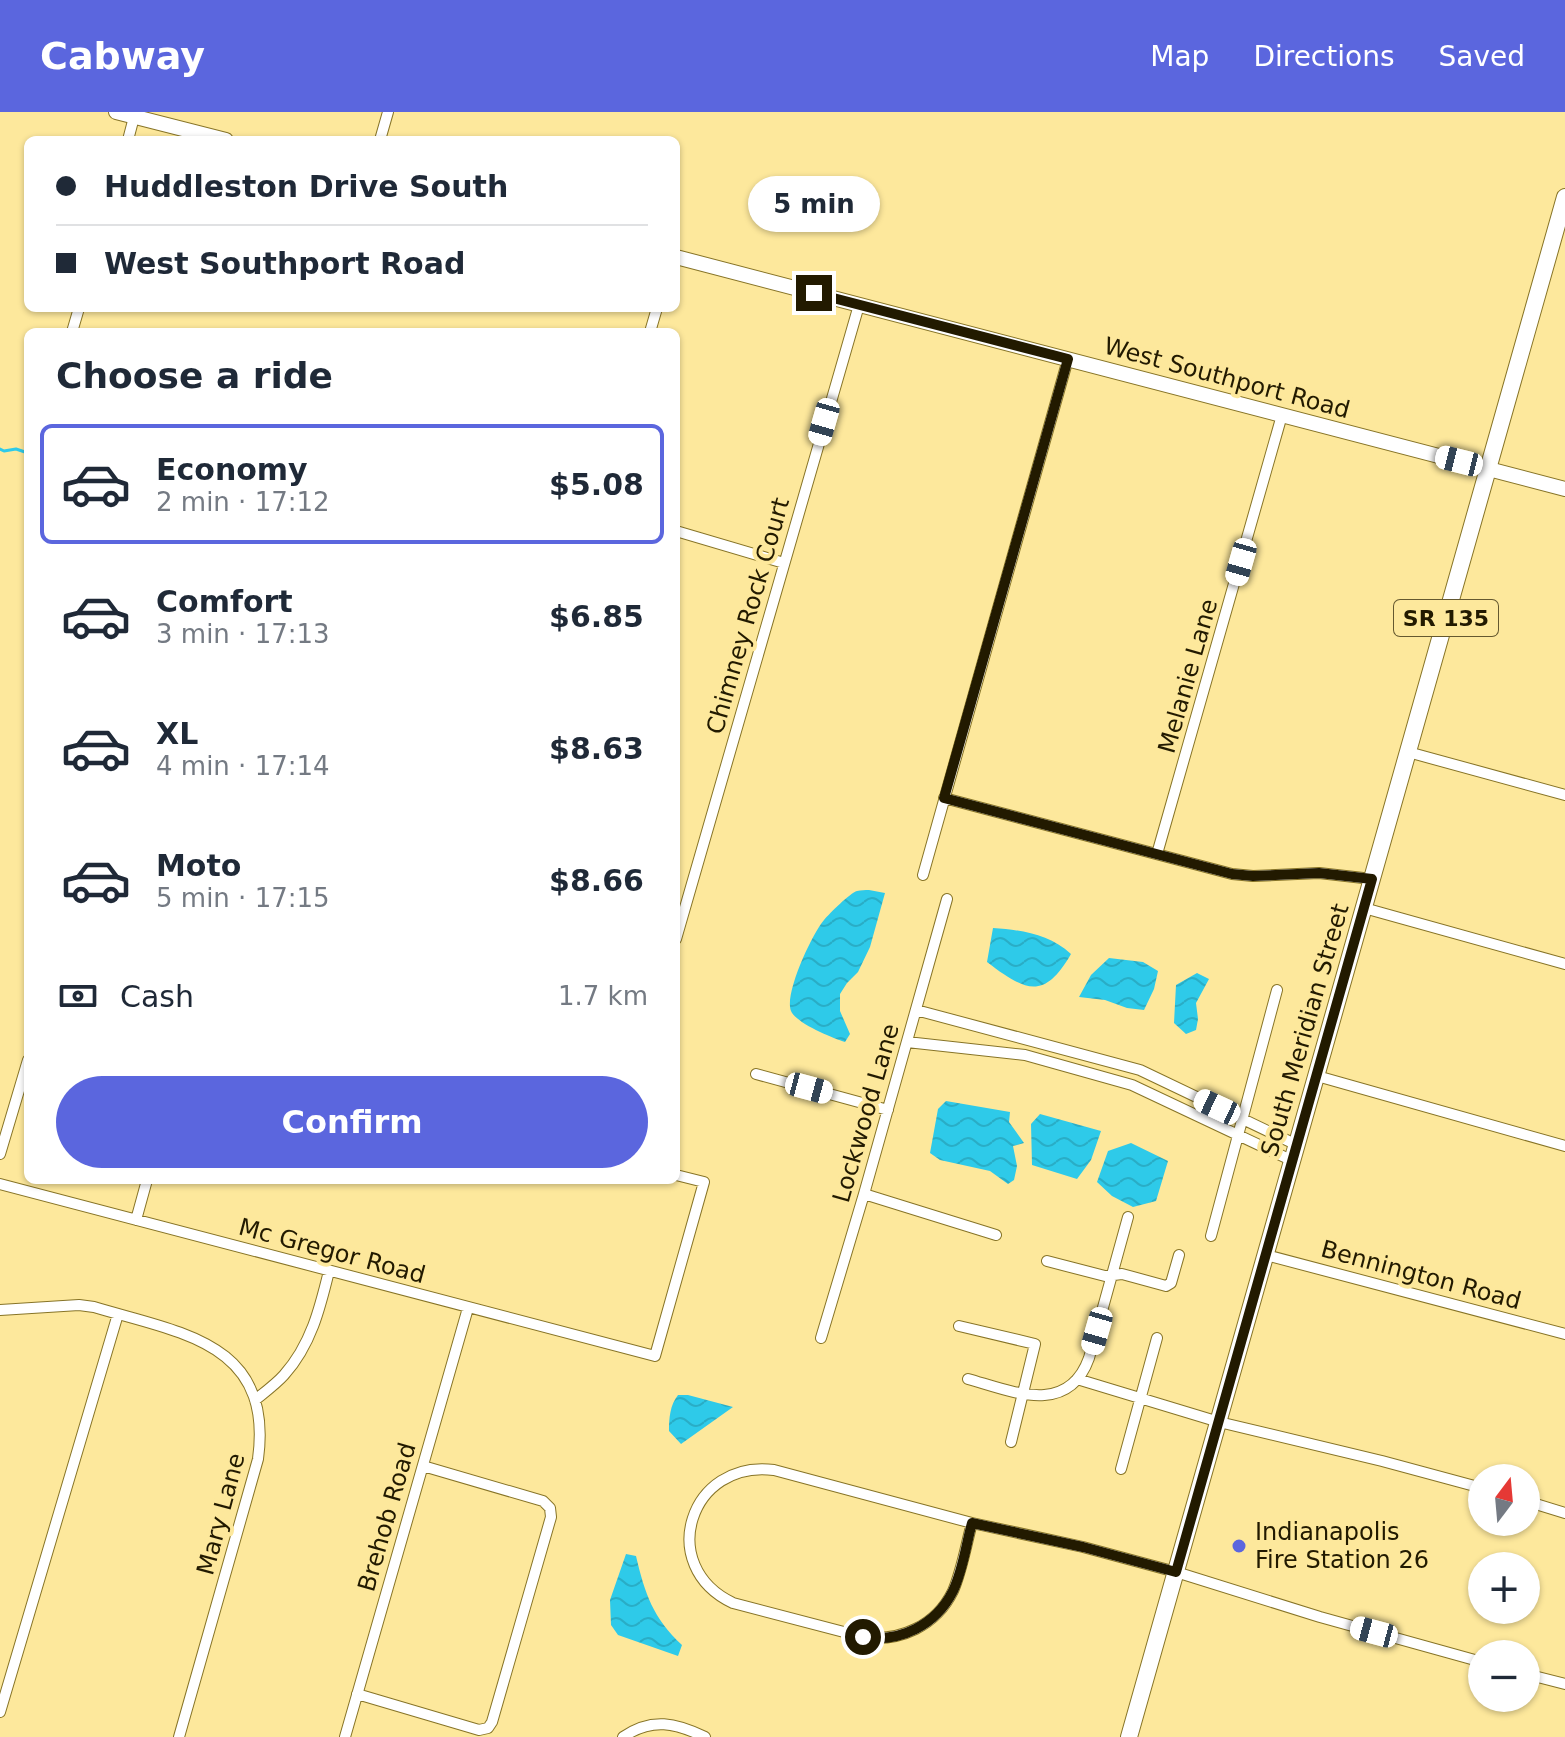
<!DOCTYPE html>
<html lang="en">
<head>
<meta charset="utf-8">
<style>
	body { margin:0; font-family:"DejaVu Sans",sans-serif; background:#f2f2f3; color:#1f2937; height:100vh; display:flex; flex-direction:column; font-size:30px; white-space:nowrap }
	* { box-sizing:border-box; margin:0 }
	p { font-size:26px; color:#747a83 }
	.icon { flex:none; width:44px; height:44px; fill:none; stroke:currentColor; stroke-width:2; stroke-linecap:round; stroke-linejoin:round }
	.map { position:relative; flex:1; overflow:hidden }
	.drawer { position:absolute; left:24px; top:216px; width:656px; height:856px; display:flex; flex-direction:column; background:#fff; border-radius:12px; box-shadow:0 2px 6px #0004 }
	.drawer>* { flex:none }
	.guide { position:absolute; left:24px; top:24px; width:656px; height:176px; border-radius:12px; box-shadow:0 2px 6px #0004; display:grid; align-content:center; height:176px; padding:0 32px; background:#fff }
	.needle { width:52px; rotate:16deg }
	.fabs { position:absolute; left:1468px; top:1352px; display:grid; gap:16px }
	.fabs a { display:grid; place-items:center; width:72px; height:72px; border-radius:50%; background:#fff; box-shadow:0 2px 6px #0004; font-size:40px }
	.end { position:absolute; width:36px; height:36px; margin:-18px; border:10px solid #221a00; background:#fff; box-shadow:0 0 0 4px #fff }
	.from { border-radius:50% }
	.bubble { position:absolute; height:56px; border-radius:28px; background:#fff; box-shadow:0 2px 6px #0004; font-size:26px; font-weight:700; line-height:56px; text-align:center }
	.car { position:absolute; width:24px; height:48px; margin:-24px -12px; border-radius:10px; box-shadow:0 0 6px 2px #0007; background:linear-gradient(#fff 24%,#345 0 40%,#fff 0 76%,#345 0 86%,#fff 0) }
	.guide b { display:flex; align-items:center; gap:28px; height:76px; font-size:30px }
	.guide b+b { border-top:2px solid #e0e1e3 }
	.guide i { width:20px; height:20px; background:#1f2937 }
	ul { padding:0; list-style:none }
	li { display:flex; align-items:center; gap:24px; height:120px; margin:0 16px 12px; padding:0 16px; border:4px solid transparent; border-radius:12px }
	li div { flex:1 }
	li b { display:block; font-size:30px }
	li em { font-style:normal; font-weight:700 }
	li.active { border-color:#5b66de }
	li>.icon { width:72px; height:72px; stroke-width:1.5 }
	h2 { padding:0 32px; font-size:36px; line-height:96px }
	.pay { display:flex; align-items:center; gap:20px; height:88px; padding:0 32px; font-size:30px }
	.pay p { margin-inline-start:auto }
	.primary-button { display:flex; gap:16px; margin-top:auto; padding:16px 32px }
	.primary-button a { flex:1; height:92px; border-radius:48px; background:#5b66de; color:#fff; font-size:32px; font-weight:700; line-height:92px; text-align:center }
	header { display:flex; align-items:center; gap:48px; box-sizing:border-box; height:112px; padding:0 40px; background:#5b66de; color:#fff }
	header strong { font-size:38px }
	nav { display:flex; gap:44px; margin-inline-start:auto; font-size:28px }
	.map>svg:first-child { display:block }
</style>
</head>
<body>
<header>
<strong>Cabway</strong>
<nav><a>Map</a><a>Directions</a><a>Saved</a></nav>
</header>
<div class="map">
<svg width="1565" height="1625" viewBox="0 0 1565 1625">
	<defs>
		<pattern id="water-waves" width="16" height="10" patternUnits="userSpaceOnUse" patternTransform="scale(2)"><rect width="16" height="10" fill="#2ecae9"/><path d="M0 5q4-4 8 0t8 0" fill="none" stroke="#29adc6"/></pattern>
	</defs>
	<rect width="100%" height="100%" fill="#fde89c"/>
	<!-- water -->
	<path fill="url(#water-waves)" d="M869 778 885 781 870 835 858 860 847 871 840 882V899L850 922 845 930C832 926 796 911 791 899 784 882 812 822 824 808 830 801 850 781 857 779 861 778 865 778 869 778Z
		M993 816C1022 818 1049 822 1071 842 1044 889 1025 879 987 850Z
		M1109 846 1143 850 1158 859 1154 877 1144 898 1127 896 1105 888 1079 885 1091 863Z
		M1197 861 1209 867 1196 891 1198 907 1196 918 1186 922 1174 911 1176 873Z
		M946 989 1010 1000 1009 1010 1024 1031 1013 1034 1017 1054 1014 1068 1008 1072 990 1059 940 1048 930 1041 938 997Z
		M1040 1002 1101 1019 1091 1048 1077 1067 1032 1053 1031 1012Z
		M1131 1031 1168 1049 1156 1089 1133 1095 1112 1084 1097 1070 1108 1039Z
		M678 1283H688L733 1295 681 1332 669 1319C669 1306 670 1293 678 1283Z
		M626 1442 636 1444C645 1482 653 1506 682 1533L678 1544 618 1523 611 1513 610 1488Z"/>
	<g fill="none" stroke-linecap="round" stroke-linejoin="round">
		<!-- stream -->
		<path stroke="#2ecae9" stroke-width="3" d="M0 337 4 339 16 337 28 341"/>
		<!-- street casing -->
		<g stroke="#877427" stroke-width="12">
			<path id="street" d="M128 28 134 5
				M380 28 388 0
				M72 220 79 196
				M650 220 657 196
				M676 419 784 451
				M1408 640 1565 683
				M944 686 1232 762 1253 764 1319 761 1372 767
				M1157 742 1282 303
				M923 763 1068 247
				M1364 796 1565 852
				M676 827 859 193
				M916 898 1140 958 1297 1033
				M907 930 1025 943 1132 973 1293 1049
				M756 962 888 998
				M1317 964 1565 1034
				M0 1042 28 948
				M0 1072 655 1244 704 1070 676 1063
				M864 1082 996 1123
				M136 1108 147 1068
				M1211 1124 1277 878
				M1266 1143 1565 1222
				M1047 1149 1105 1164 1122 1162 1166 1174 1171 1171 1179 1143
				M0 1198 79 1193 94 1195C180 1221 274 1230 258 1347L179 1625
				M959 1214 1035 1232 1011 1330
				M821 1226 864 1082 947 787
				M968 1267C1011 1279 1068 1305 1089 1246L1128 1105
				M1077 1267 1219 1310 1382 1349 1482 1376
				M255 1288C265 1280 276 1272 284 1263 311 1233 320 1196 329 1159
				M1121 1357 1157 1226
				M1526 1389 1565 1401
				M972 1411C966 1433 962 1458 953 1479 936 1514 900 1530 863 1525L733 1491C655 1454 690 1347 774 1358L972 1411 1083 1435 1176 1460 1320 1505 1482 1550
				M1526 1562 1565 1572
				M357 1582 479 1618 488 1616 492 1610 551 1405 550 1396 543 1389 423 1354
				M0 1600 118 1202
				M345 1625 468 1196
				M623 1625C652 1605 676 1611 705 1625"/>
		</g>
		<!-- secondary casing -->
		<g stroke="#877427" stroke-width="16">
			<path id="secondary" d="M116 0 226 28
				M676 145 1565 377"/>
		</g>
		<!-- primary casing -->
		<g stroke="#877427" stroke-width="18">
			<path id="primary" d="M1129 1625 1565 85"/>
		</g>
		<!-- street -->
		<use href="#street" stroke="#fff" stroke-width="10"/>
		<!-- secondary -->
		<use href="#secondary" stroke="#fff" stroke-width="14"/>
		<!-- primary -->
		<use href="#primary" stroke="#fff" stroke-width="16"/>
	</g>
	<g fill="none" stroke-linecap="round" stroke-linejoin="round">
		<!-- route -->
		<path stroke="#221a00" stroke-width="10" d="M814 181 1068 247 944 686 1232 762 1253 764 1319 761 1372 767 1176 1460 1083 1435 972 1411C966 1433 963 1458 953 1479 936 1513 900 1531 863 1525"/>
	</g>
	<!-- markers -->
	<circle fill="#5b66de" stroke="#fde89c" stroke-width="3" cx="1239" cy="1434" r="8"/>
	<g text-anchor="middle" stroke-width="8" stroke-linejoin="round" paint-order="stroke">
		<!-- shield labels -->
		<rect fill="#fde89c" stroke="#64582f" stroke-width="2" x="1394" y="488" width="104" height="36" rx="6"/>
		<g font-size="22" font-weight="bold" fill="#221a00">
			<text x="1446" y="514">SR 135</text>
		</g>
		<!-- street labels -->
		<g font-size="24" fill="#221a00" stroke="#fde89c">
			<text transform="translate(1227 266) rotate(15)" y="8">West Southport Road</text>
			<text transform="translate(748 504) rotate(-74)" y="8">Chimney Rock Court</text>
			<text transform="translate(1188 564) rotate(-74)" y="8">Melanie Lane</text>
			<text transform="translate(1305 918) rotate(-74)" y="8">South Meridian Street</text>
			<text transform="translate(866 1001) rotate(-74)" y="8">Lockwood Lane</text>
			<text transform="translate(332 1139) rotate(15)" y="8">Mc Gregor Road</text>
			<text transform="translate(1421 1163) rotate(15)" y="8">Bennington Road</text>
			<text transform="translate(221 1402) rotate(-75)" y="8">Mary Lane</text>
			<text transform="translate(387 1405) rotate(-74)" y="8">Brehob Road</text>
		</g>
		<!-- poi labels -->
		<g font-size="24" fill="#221a00" stroke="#fde89c" text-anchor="start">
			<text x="1255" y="1428">Indianapolis<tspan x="1255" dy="28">Fire Station 26</tspan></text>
		</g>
	</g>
</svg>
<div class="fabs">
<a><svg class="needle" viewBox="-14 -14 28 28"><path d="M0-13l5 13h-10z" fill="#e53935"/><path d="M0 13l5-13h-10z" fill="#747a83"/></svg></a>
<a>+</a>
<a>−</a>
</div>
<i class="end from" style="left:863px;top:1525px"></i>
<i class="end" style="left:814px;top:181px"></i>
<div class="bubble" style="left:748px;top:64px;width:132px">5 min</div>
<i class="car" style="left:824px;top:310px;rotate:196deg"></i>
<i class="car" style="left:1459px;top:349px;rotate:284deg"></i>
<i class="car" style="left:1241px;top:450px;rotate:196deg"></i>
<i class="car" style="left:809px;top:976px;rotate:105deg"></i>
<i class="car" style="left:1217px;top:995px;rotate:295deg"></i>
<i class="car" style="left:1097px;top:1219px;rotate:196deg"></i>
<i class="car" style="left:1374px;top:1520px;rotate:285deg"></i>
<div class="guide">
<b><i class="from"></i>Huddleston Drive South</b>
<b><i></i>West Southport Road</b>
</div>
<section class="drawer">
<h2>Choose a ride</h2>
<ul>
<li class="active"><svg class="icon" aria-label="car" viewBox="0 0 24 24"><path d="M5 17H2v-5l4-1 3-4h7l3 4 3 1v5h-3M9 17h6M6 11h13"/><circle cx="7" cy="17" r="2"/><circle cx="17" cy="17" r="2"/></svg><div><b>Economy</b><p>2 min · 17:12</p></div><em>$5.08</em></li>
<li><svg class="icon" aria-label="car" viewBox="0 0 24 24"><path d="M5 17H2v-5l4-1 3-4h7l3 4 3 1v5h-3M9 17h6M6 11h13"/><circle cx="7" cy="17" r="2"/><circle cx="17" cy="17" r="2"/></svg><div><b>Comfort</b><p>3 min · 17:13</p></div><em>$6.85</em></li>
<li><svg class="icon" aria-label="car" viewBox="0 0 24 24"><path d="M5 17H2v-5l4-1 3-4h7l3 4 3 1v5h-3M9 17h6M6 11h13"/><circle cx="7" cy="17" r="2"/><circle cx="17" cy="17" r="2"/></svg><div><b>XL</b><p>4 min · 17:14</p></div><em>$8.63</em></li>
<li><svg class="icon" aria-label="car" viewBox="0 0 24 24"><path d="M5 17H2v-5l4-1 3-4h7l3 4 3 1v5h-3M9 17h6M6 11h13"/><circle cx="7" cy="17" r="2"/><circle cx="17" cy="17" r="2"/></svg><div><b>Moto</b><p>5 min · 17:15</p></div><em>$8.66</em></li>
</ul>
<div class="pay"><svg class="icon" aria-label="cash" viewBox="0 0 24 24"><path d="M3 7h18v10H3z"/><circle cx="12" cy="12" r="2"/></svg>Cash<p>1.7 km</p></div>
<div class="primary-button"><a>Confirm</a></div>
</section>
</div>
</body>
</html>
